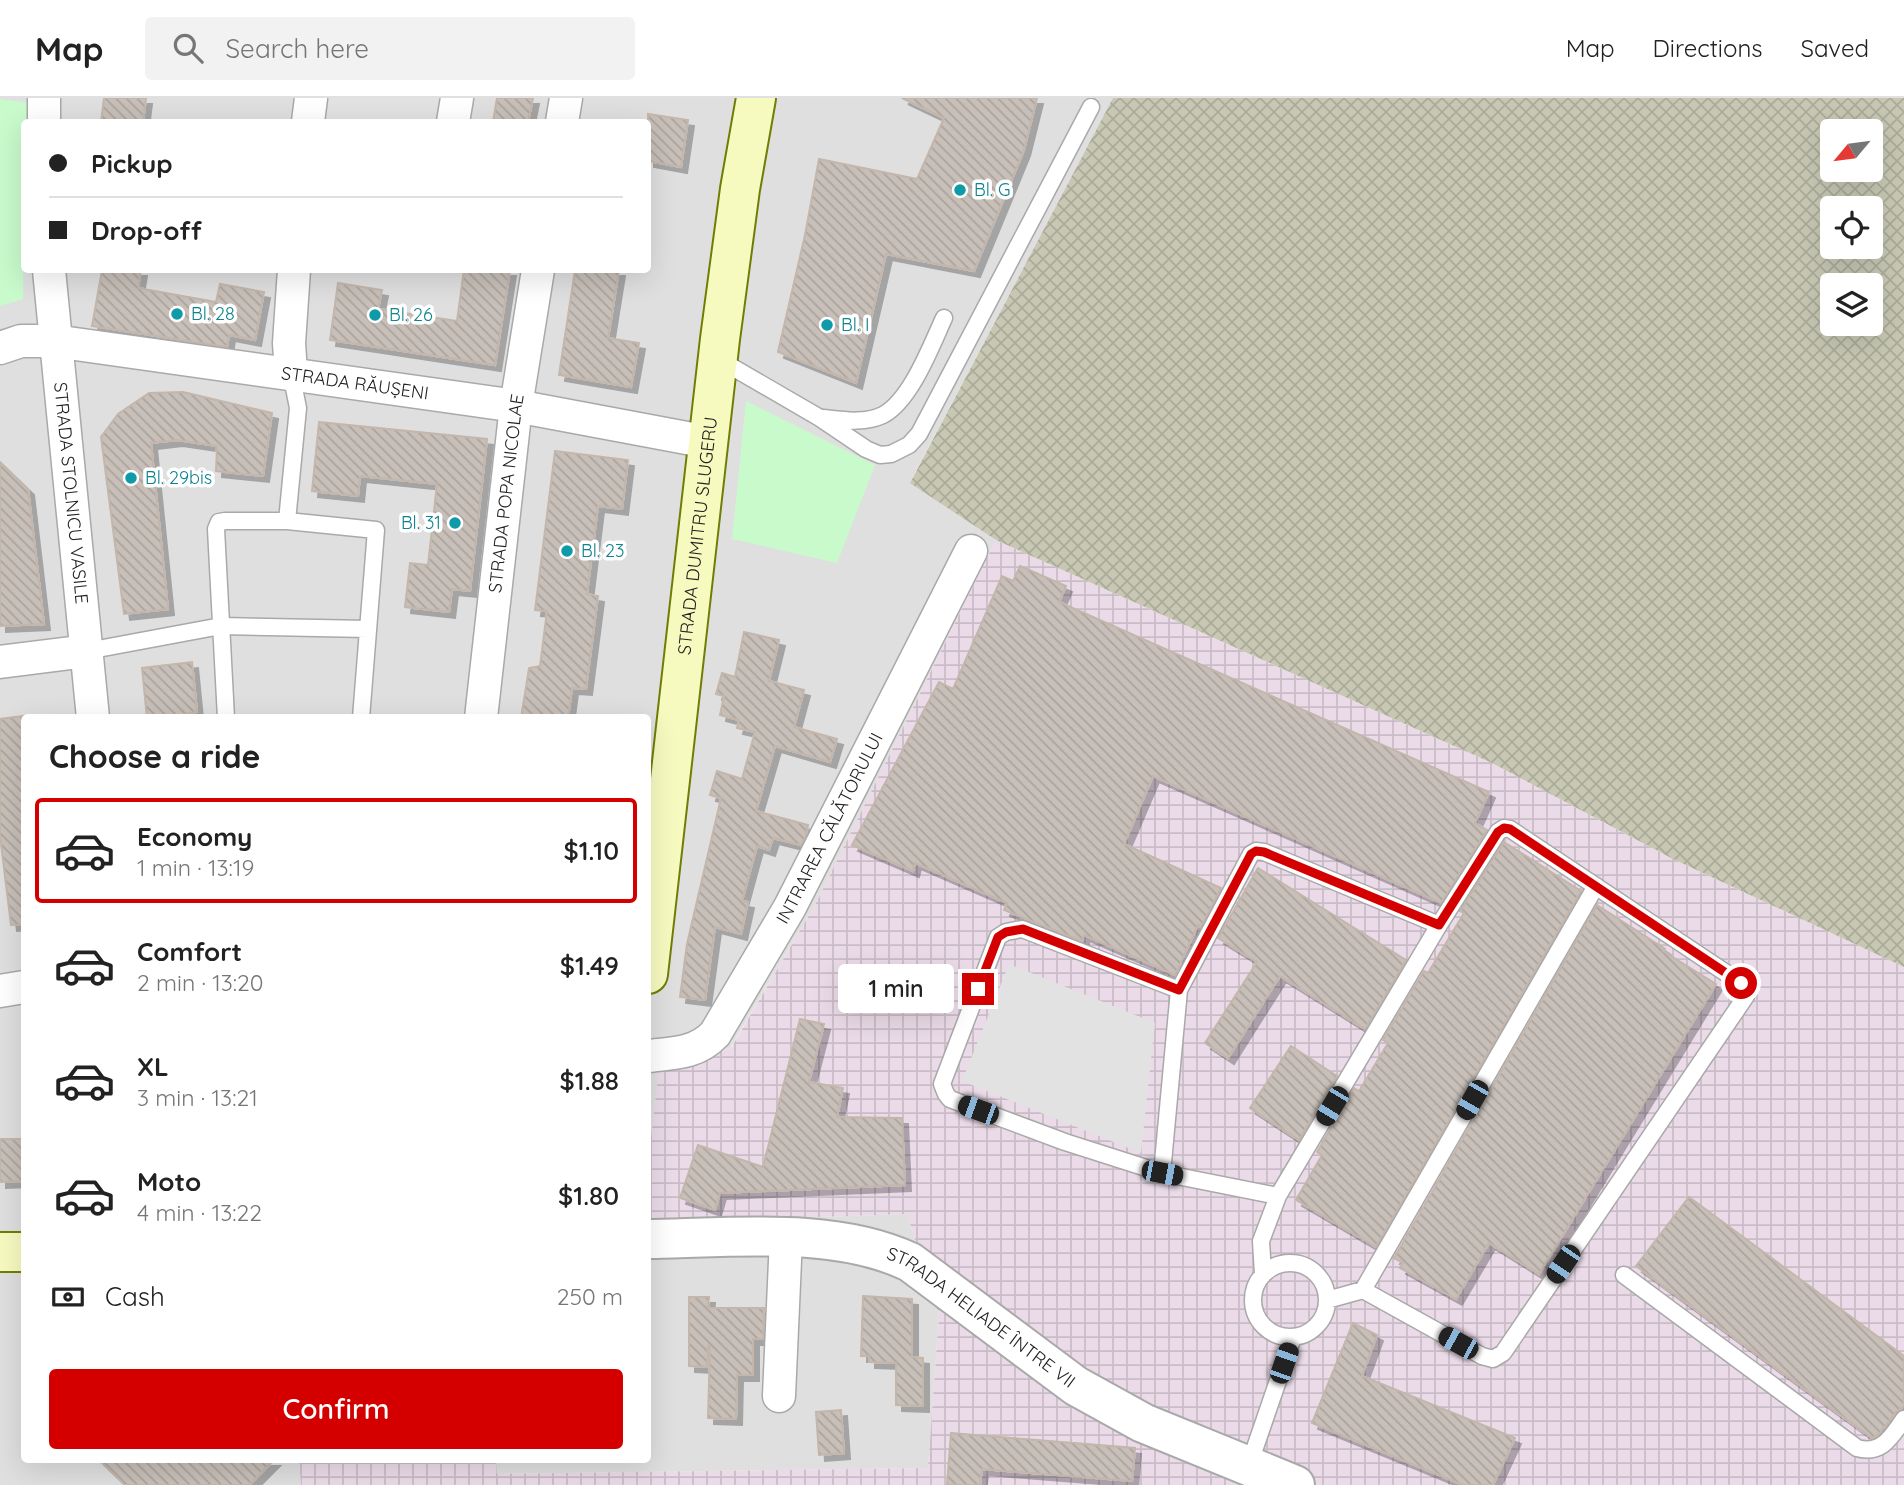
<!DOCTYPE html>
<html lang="en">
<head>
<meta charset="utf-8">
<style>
	body { margin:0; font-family:Quicksand,sans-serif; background:#f2f2f2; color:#222; height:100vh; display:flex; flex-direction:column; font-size:26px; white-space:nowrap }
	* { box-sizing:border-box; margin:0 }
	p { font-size:23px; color:#767676 }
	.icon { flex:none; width:38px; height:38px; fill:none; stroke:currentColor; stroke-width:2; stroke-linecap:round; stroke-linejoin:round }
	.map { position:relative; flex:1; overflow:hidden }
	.details { position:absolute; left:21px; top:616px; width:630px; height:749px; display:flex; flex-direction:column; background:#fff; border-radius:7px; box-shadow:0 7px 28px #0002 }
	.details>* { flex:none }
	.guide { position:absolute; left:21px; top:21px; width:630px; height:154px; border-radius:7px; box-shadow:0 7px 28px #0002; display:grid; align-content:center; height:154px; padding:0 28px; background:#fff }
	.needle { width:46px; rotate:241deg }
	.tools { position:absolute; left:1820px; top:21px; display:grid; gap:14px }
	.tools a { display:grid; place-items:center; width:63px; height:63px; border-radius:7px; background:#fff; box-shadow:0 7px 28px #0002; font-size:35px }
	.end { position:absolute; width:32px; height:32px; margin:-16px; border:9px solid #d40000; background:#fff; box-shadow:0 0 0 4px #fff }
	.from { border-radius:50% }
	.bubble { position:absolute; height:49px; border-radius:7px; background:#fff; box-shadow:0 7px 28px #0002; font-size:23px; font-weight:600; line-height:49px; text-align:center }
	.car { position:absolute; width:21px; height:42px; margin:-21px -10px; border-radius:9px; box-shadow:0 0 5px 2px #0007; background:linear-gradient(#222 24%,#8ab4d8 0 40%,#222 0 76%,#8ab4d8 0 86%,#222 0) }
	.guide b { display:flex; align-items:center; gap:24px; height:66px; font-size:26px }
	.guide b+b { border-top:2px solid #e0e0e0 }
	.guide i { width:18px; height:18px; background:#222 }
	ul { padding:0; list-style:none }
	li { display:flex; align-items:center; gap:21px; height:105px; margin:0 14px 10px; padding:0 14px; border:4px solid transparent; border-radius:7px }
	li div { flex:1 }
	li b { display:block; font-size:26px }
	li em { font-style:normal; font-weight:600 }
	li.current { border-color:#d40000 }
	li>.icon { width:63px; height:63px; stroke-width:1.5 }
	h2 { padding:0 28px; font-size:32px; line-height:84px }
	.pay { display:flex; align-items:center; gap:18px; height:77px; padding:0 28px; font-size:26px }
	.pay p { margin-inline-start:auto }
	.primary-button { display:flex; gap:14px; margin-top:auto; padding:14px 28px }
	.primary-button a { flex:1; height:80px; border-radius:7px; background:#d40000; color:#fff; font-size:28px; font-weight:600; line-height:80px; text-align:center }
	header { display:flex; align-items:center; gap:42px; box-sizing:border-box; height:98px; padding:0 35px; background:#fff; border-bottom:2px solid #e0e0e0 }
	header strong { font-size:33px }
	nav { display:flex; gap:38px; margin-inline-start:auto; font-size:24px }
	.search { width:490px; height:63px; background:#f2f2f2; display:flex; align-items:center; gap:18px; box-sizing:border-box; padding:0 24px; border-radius:7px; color:#767676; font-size:26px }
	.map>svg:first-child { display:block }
</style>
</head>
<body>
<header>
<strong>Map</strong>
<div class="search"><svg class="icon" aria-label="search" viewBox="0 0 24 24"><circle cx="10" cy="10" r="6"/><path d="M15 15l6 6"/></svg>Search here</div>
<nav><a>Map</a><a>Directions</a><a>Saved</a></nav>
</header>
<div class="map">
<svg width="1904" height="1387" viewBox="0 0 1904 1387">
	<defs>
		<pattern id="industrial-grid" width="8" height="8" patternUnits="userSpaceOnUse" patternTransform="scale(1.75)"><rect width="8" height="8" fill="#ebdbe8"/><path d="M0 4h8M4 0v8" fill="none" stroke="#c9bcc7"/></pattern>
		<pattern id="construction-cross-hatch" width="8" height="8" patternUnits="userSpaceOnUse" patternTransform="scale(1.75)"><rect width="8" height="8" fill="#c7c7b4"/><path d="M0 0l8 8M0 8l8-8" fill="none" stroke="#abab9a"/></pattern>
		<pattern id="building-back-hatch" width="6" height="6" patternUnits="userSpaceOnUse" patternTransform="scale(1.75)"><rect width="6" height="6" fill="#c7bfb8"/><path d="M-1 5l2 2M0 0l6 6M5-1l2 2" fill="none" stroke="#aba49e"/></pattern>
		<filter id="shadow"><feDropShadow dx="6" dy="6" stdDeviation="0" flood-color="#0004"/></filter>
	</defs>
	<rect width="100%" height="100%" fill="#f2efe9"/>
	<!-- residential -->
	<path fill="#e0dfdf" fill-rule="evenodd" d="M0 0H1113L910 384 996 442 815 807 730 950 660 971 648 1065V620H24V1362H299L301 1387H0ZM24 24H648V172H24Z
		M907 1116 939 1217 928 1370 497 1376 496 1362H648V1125Z"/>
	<!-- industrial -->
	<path fill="url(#industrial-grid)" d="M996 442 1492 665 1673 761 1904 869V1387H301L299 1362H496L497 1376 928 1370 939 1217 907 1116 648 1125V1065L659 971 731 950 815 807Z"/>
	<!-- construction -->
	<path fill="url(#construction-cross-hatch)" fill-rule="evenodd" d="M1113 0H1904V869L1673 761 1492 665 996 442 910 385ZM1832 33H1871V72H1832ZM1832 110H1871V149H1832ZM1832 187H1871V226H1832Z"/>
	<!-- park -->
	<path fill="#c8facc" d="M0 1 29 5V24H24L23 201 0 208Z
		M746 303 875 367 837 465 732 441Z"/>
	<!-- parking -->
	<path fill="#e2e2e2" d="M311 0H457L453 24H308Z
		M1009 866 1155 925 1141 1055 962 983Z"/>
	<!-- building -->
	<path fill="url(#building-back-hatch)" stroke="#c4b6ab" stroke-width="2" filter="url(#shadow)" d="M104 0H146L143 24H101Z
		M497 0H533L528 24H493Z
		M902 0H1037L1024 52 974 173 886 156 856 285 778 254 805 137 819 61 917 81 944 20Z
		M648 16 688 22 681 69 648 63Z
		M102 172H141L138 190 216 204 220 186 264 194 255 242 229 237 227 249 92 228Z
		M464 172H510L495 267 330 242 338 185 382 192 378 211 457 223Z
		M575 172H619L608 240 639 245 631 289 559 277Z
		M183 294 272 315 263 378 216 373 217 348 177 342 151 345 168 511 124 516 101 339 118 316 149 295Z
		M319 324 487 341 470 493 452 491 449 514 405 509 410 465 428 467 437 386 360 378 358 398 312 393Z
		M555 353 628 362 622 411 598 408 587 496 598 498 586 591 572 590 568 620H521L529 570 540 568 547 513 535 512Z
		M0 364 28 391 44 526 0 528Z
		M1020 468 1066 488 1059 504 1489 694 1475 725 1487 732 1441 805 1153 678 1124 746 1221 790 1201 829 1198 827 1175 877 1084 837 1082 843 1004 812 1007 805 915 765 913 773 852 747 939 584 953 591 1002 478 1013 483Z
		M744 534 779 542 769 583 804 592 794 629 837 641 830 664 775 648 756 713 808 727 806 738 801 747 773 740 769 752 757 748 742 803 748 804 741 836 715 829 705 902 680 899 687 846 721 700 710 697 717 673 742 681 755 634 737 630 739 622 720 617 724 598 716 596 722 575 735 579Z
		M192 564 197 614 184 616V620H147L142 570Z
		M24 618V826L11 827 0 738V621Z
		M1504 744 1581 793 1376 1149 1296 1102 1322 1057 1317 1054 1354 990 1359 993 1388 945 1383 942 1424 873 1428 875 1464 815 1460 813Z
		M1258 770 1406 862 1365 931 1280 878 1228 960 1205 945 1257 864 1218 840Z
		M1597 807 1665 851 1663 853 1716 886 1539 1176 1489 1145 1456 1201 1400 1170 1403 1165 1394 1160Z
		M800 921 824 926 809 984 843 990 837 1019 902 1020 905 1087 720 1095 715 1112 680 1100 698 1047 763 1069Z
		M1291 948 1337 978 1299 1042 1250 1010Z
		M0 1041H24V1083L0 1084Z
		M1689 1099 1904 1258V1308L1896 1314 1878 1337 1872 1340 1636 1168Z
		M863 1198 912 1201V1259L923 1260V1308L896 1307V1265L869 1264V1258H861Z
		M689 1199H709L708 1210H764L763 1241H753V1277H737L736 1321 708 1320 710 1248H708L707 1269 689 1268Z
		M1353 1225 1377 1237 1362 1278 1515 1340 1493 1387H1463L1312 1325Z
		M841 1312 844 1355 819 1357 816 1314Z
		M951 1335 1135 1350 1132 1383 982 1371 980 1387H947Z
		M99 1362H274L249 1387H125Z"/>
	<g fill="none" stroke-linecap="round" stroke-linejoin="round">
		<!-- service casing -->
		<g stroke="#a9a9a9" stroke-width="19">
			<path id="service" d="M720 262 820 320 866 351 880 357 891 356 909 347 919 336 1091 9
				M823 320C842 322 864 326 883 317 911 302 931 248 944 220
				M287 423 298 310 291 275
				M87 553 221 528 368 531
				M226 620 216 431 219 424 225 423H287L376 432 361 620
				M1162 1075 1179 892
				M1278 1098 1162 1075 1065 1044 950 1001 946 996 942 986 998 839 1006 834 1022 831 1179 892 1251 756 1256 753 1264 754 1439 827
				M1253 1202a37 37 0 1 1 74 0a37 37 0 1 1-74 0Z
				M1263 1176 1261 1143 1278 1098 1439 827 1498 734 1504 730 1510 731 1741 885 1746 891V898L1503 1255 1493 1261 1482 1258 1363 1192 1327 1202
				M1624 1177 1857 1350C1882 1357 1891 1339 1904 1321
				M1363 1192 1596 788
				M1248 1370 1293 1239"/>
		</g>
		<!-- minor casing -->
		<g stroke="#a9a9a9" stroke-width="35">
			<g id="minor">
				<path d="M44 0V24"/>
				<path d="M308 24 311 0"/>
				<path d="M453 24 457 0"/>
				<path d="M562 24 566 0"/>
				<path id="s1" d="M49 172 93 620"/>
				<path id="s2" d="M0 250 21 243H54L516 308 708 344"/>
				<path d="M291 275 289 245 294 172"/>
				<path d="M0 564 87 553"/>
				<path id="s3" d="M481 620 516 308 538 172"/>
				<path d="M0 893 24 889"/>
				<path id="s4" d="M648 958C673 955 696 956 715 936L790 809 971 453"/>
				<path d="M779 1298 786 1140"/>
			</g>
		</g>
		<!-- tertiary casing -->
		<g stroke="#a9a9a9" stroke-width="42">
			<g id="tertiary">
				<path id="s5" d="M648 1141C731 1140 834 1128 910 1164L1076 1288 1143 1325 1295 1387"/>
			</g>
		</g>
		<!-- secondary casing -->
		<g stroke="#707d05" stroke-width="42">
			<g id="secondary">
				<path id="s6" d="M648 876 720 241 740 91 756 0"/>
				<path d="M0 1154H24"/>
			</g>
		</g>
		<!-- service -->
		<use href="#service" stroke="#fff" stroke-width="16"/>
		<!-- minor -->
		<use href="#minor" stroke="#fff" stroke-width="32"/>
		<!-- tertiary -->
		<use href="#tertiary" stroke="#fff" stroke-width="38"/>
		<!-- secondary -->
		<use href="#secondary" stroke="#f7fabf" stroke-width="38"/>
	</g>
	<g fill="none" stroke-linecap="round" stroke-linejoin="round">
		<!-- route -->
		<path stroke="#d40000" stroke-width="9" d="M978 891 998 839 1006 834 1023 831 1179 892 1251 756 1256 753 1264 754 1439 827 1498 734 1504 730 1510 731 1741 885"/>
	</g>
	<!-- markers -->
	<g fill="#0f9aa8" stroke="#fff" stroke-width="2.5">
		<circle cx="960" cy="92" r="7"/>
		<circle cx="177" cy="216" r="7"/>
		<circle cx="375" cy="217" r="7"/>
		<circle cx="827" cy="227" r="7"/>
		<circle cx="131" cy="380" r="7"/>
		<circle cx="455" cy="425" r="7"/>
		<circle cx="567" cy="453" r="7"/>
	</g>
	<g text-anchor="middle" stroke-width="7" stroke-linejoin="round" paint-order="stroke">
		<!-- culture labels -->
		<g font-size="18" fill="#0d838f" stroke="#fff" text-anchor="start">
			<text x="974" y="98">Bl. G</text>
			<text x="191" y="222">Bl. 28</text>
			<text x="389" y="223">Bl. 26</text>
			<text x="841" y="233">Bl. I</text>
			<text x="145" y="386">Bl. 29bis</text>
			<text x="441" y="431" text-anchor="end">Bl. 31</text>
			<text x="581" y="459">Bl. 23</text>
		</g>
		<!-- street labels -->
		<g font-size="18" fill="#222" stroke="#fff">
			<text dy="6" stroke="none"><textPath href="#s2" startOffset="359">STRADA RĂUȘENI</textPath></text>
			<text dy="6" stroke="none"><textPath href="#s3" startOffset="226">STRADA POPA NICOLAE</textPath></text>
			<text dy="6" stroke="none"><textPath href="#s1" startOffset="224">STRADA STOLNICU VASILE</textPath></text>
			<text dy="6" stroke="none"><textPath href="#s6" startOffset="441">STRADA DUMITRU SLUGERU</textPath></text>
			<text dy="6" stroke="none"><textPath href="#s4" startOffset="308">INTRAREA CĂLĂTORULUI</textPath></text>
			<text dy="6" stroke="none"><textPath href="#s5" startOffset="355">STRADA HELIADE ÎNTRE VII</textPath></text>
		</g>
	</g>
</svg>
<div class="tools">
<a><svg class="needle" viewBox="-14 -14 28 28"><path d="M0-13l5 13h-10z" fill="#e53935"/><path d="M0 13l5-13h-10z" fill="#767676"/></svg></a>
<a><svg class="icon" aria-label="locate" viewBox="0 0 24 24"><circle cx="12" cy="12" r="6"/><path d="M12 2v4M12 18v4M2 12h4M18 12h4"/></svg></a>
<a><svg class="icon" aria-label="layers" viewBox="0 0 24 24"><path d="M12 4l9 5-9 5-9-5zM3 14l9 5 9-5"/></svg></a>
</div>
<i class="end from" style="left:1741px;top:885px"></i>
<i class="end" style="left:978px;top:891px"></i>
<div class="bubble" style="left:838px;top:866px;width:116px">1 min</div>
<i class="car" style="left:1472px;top:1002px;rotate:210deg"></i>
<i class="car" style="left:1332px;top:1008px;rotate:211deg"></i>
<i class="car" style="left:978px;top:1012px;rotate:290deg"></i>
<i class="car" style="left:1162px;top:1075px;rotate:101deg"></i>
<i class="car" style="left:1563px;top:1166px;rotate:214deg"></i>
<i class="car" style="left:1458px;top:1245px;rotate:299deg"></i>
<i class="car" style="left:1284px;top:1265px;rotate:19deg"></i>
<div class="guide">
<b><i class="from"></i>Pickup</b>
<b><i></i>Drop-off</b>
</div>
<section class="details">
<h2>Choose a ride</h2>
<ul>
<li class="current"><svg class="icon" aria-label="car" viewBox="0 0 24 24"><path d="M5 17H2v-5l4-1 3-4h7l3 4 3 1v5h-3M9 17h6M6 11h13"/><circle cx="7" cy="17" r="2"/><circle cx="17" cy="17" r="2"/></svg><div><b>Economy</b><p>1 min · 13:19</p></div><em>$1.10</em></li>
<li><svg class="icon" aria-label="car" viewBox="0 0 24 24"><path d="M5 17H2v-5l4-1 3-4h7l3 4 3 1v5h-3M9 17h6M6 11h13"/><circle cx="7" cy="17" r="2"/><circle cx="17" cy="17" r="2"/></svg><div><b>Comfort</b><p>2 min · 13:20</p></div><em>$1.49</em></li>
<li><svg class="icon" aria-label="car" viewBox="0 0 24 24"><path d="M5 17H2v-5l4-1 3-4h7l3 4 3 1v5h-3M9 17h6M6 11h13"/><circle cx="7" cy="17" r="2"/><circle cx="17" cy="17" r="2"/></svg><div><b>XL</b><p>3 min · 13:21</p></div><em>$1.88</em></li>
<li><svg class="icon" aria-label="car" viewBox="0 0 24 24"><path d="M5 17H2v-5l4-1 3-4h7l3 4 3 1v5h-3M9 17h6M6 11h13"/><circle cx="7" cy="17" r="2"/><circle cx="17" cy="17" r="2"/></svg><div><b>Moto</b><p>4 min · 13:22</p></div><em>$1.80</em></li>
</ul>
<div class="pay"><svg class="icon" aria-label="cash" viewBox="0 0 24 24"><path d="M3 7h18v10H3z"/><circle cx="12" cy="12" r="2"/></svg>Cash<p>250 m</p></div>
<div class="primary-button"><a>Confirm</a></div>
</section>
</div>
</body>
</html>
